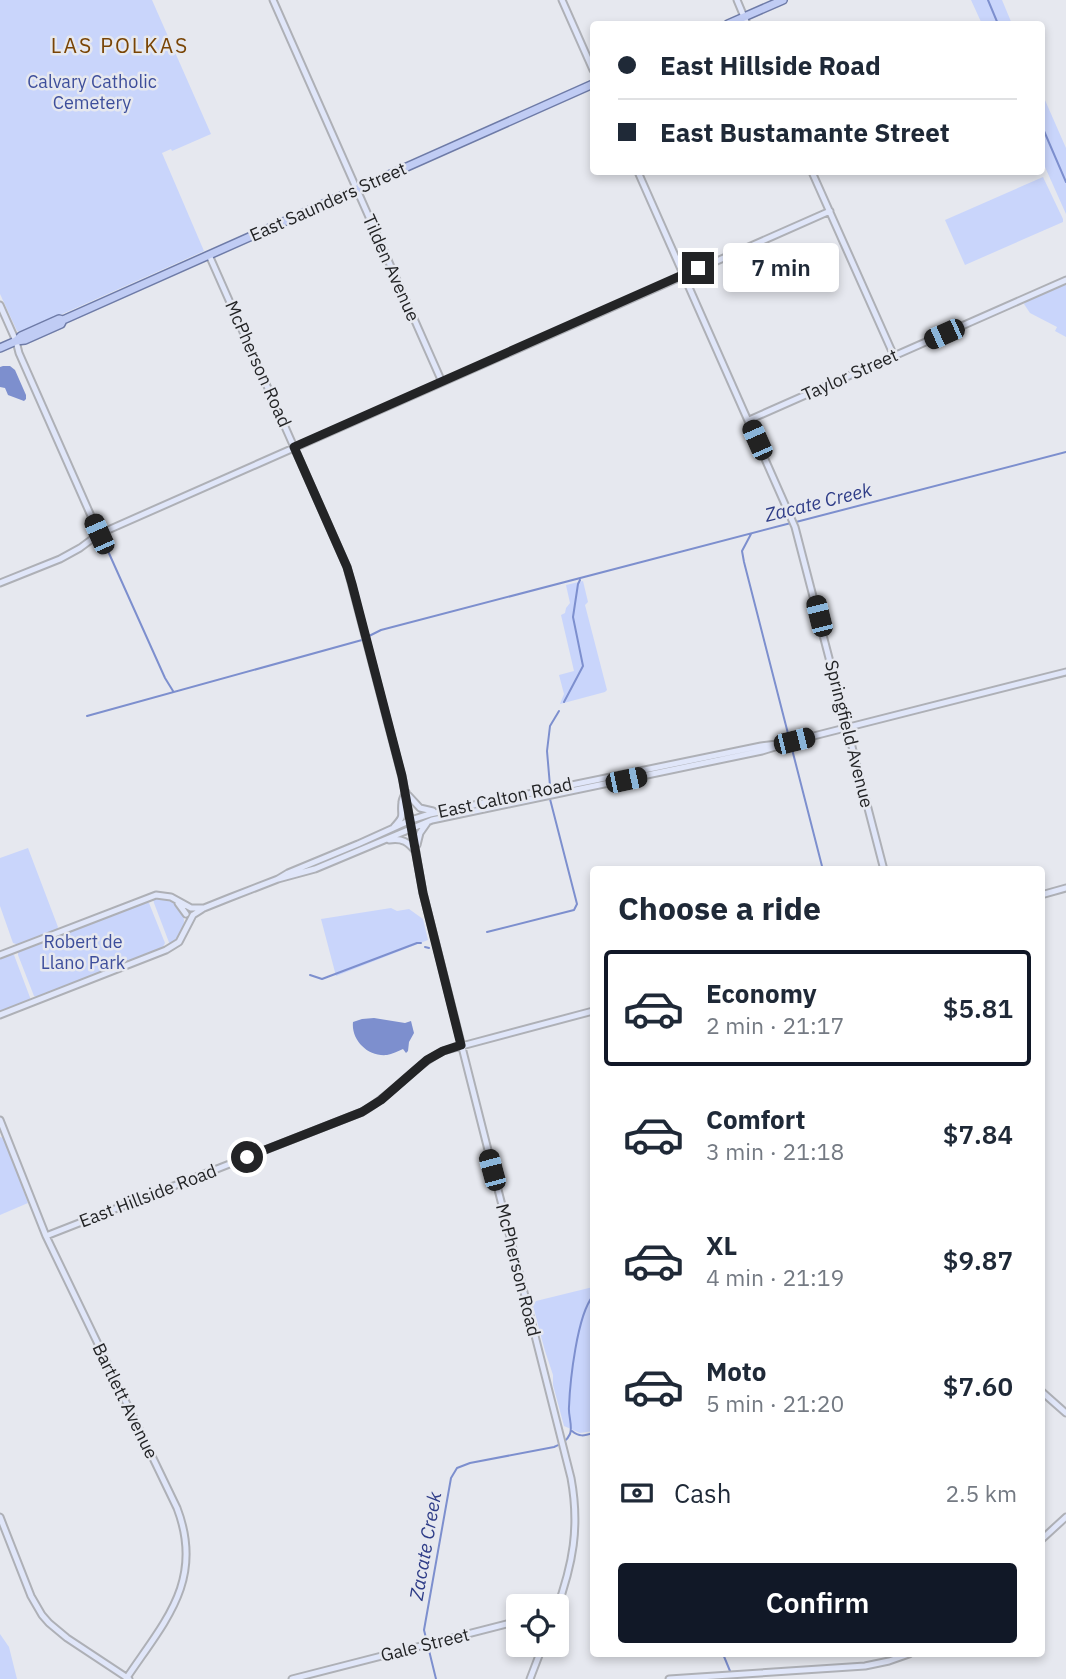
<!DOCTYPE html>
<html lang="en">
<head>
<meta charset="utf-8">
<style>
	body { margin:0; font-family:"IBM Plex Sans",sans-serif; background:#f6f6f7; color:#1f2937; height:100vh; display:flex; flex-direction:column; font-size:26px; white-space:nowrap }
	* { box-sizing:border-box; margin:0 }
	p { font-size:23px; color:#747a83 }
	.icon { flex:none; width:38px; height:38px; fill:none; stroke:currentColor; stroke-width:2; stroke-linecap:round; stroke-linejoin:round }
	.map { position:relative; flex:1; overflow:hidden }
	.side { position:absolute; left:590px; top:866px; width:455px; height:791px; display:flex; flex-direction:column; background:#fff; border-radius:7px; box-shadow:0 4px 10px #0003 }
	.side>* { flex:none }
	.hud { position:absolute; left:590px; top:21px; width:455px; height:154px; border-radius:7px; box-shadow:0 4px 10px #0003; display:grid; align-content:center; height:154px; padding:0 28px; background:#fff }
	.controls { position:absolute; left:506px; top:1594px; display:grid; gap:14px }
	.controls a { display:grid; place-items:center; width:63px; height:63px; border-radius:7px; background:#fff; box-shadow:0 4px 10px #0003; font-size:35px }
	.end { position:absolute; width:32px; height:32px; margin:-16px; border:9px solid #232426; background:#fff; box-shadow:0 0 0 4px #fff }
	.from { border-radius:50% }
	.bubble { position:absolute; height:49px; border-radius:7px; background:#fff; box-shadow:0 4px 10px #0003; font-size:23px; font-weight:600; line-height:49px; text-align:center }
	.car { position:absolute; width:21px; height:42px; margin:-21px -10px; border-radius:9px; box-shadow:0 0 5px 2px #0007; background:linear-gradient(#222 24%,#8ab4d8 0 40%,#222 0 76%,#8ab4d8 0 86%,#222 0) }
	.hud b { display:flex; align-items:center; gap:24px; height:66px; font-size:26px }
	.hud b+b { border-top:2px solid #e0e1e3 }
	.hud i { width:18px; height:18px; background:#1f2937 }
	ul { padding:0; list-style:none }
	li { display:flex; align-items:center; gap:21px; height:116px; margin:0 14px 10px; padding:0 14px; border:4px solid transparent; border-radius:7px }
	li div { flex:1 }
	li b { display:block; font-size:26px }
	li em { font-style:normal; font-weight:600 }
	li.selected { border-color:#111827 }
	li>.icon { width:63px; height:63px; stroke-width:1.5 }
	h2 { padding:0 28px; font-size:32px; line-height:84px }
	.pay { display:flex; align-items:center; gap:18px; height:77px; padding:0 28px; font-size:26px }
	.pay p { margin-inline-start:auto }
	.action { display:flex; gap:14px; margin-top:auto; padding:14px 28px }
	.action a { flex:1; height:80px; border-radius:7px; background:#111827; color:#fff; font-size:28px; font-weight:600; line-height:80px; text-align:center }
	.map>svg:first-child { display:block }
</style>
</head>
<body>
<div class="map">
<svg width="1066" height="1679" viewBox="0 0 1066 1679">
	<rect width="100%" height="100%" fill="#e6e8ef"/>
	<!-- green -->
	<path fill="#c9d5fb" d="M0 0H152L211 134 172 151 171 149 162 153 204 251 22 332 17 331 0 294Z
		M971 0H1002L1012 24H982Z
		M1041 91 1066 148V214L1041 158Z
		M1043 177 1063 219V222L965 265 945 220Z
		M1066 284V337L1055 331 1057 327 1030 313 1024 304 1026 301Z
		M583 581 588 602 585 605 607 690 605 692 560 704 564 694 559 675 574 671 561 615 565 613 566 608 570 603 566 585Z
		M28 848 58 927 56 931 19 945 13 943 0 906V858Z
		M155 898C186 898 194 927 170 945L154 903 153 899Z
		M145 901 149 903 165 943 162 949 41 997H37L34 996 18 955V952L21 949Z
		M391 908 397 911 409 909 423 919 428 940 336 976 321 919Z
		M10 953 14 955 31 1000 0 1013V957Z
		M0 1137 4 1138 28 1203 0 1215Z
		M593 1287V1431L580 1433 564 1426 553 1385V1375L545 1351 533 1306 536 1301Z
		M0 1634 9 1647 17 1679H0Z"/>
	<!-- water -->
	<path fill="#7d8fce" d="M3 366H10L15 370 26 395V399L24 401 8 395 5 388 0 387V367Z
		M374 1018 405 1023 411 1021 414 1033 409 1042 408 1051 406 1053 403 1049C398 1051 392 1054 387 1055 368 1057 351 1040 353 1022L362 1019Z"/>
	<g fill="none" stroke-linecap="round" stroke-linejoin="round">
		<!-- stream -->
		<path stroke="#7d8fce" stroke-width="2" d="M988 0 998 24
			M1041 124 1066 182
			M796 522 1066 452
			M751 534 742 551 744 562 823 870
			M103 540 165 678 173 691
			M367 637 381 630 791 523
			M564 702 583 666 573 617 578 584 580 580
			M87 716 362 640
			M550 786 547 751 550 726 559 711
			M487 932 574 910 577 904 550 799
			M425 947 429 948
			M310 975 322 979 417 943H421
			M572 1431C579 1437 584 1436 593 1433
			M723 1654 730 1671
			M732 1677 733 1679
			M436 1679 424 1630 451 1478 457 1468 470 1463 554 1447C561 1444 567 1441 570 1434 573 1426 568 1415 569 1407 570 1381 577 1315 593 1296"/>
		<!-- secondary casing -->
		<g stroke="#aeb0b6" stroke-width="9">
			<path id="secondary" d="M273 0 442 382
				M562 0 593 70
				M737 0 747 24
				M638 172 795 527 884 870
				M812 172 894 356
				M209 255 347 567 403 781 423 893 571 1478C580 1527 573 1564 556 1611
				M0 305 16 341 19 353 99 534
				M749 420 1066 280
				M0 583 60 559 80 548 99 534 830 211
				M408 795 420 808 433 811
				M394 827C406 814 400 817 402 802 402 799 404 796 406 792
				M389 840C403 838 408 842 416 852
				M417 845 420 833 427 823
				M278 879 288 873 358 844 411 820 430 814 761 746 786 743 1066 672
				M1041 895 1066 888
				M178 903 186 914
				M193 915 204 908 229 898 278 879 315 869 432 820 762 751 775 747
				M0 955 156 895 171 897 191 908H204
				M0 1015 166 950 179 942 193 915
				M0 1120 46 1236 177 1508C205 1581 164 1622 126 1679
				M46 1236 362 1112C392 1096 412 1067 443 1051L593 1011
				M1041 1391 1066 1413
				M0 1517 31 1596 42 1615 49 1623 67 1638 129 1679
				M1041 1540 1066 1517
				M292 1679 518 1621
				M530 1679 543 1645
				M669 1679 865 1666 889 1661 909 1654"/>
		</g>
		<!-- primary casing -->
		<g stroke="#6e7ba7" stroke-width="10">
			<path id="primary" d="M728 24 783 0
				M16 341 25 340 61 324 63 320
				M0 348 16 341 21 336 59 319 63 320 593 84"/>
		</g>
		<!-- secondary -->
		<use href="#secondary" stroke="#e0e6f9" stroke-width="5"/>
		<!-- primary -->
		<use href="#primary" stroke="#c0ccf4" stroke-width="7"/>
	</g>
	<g fill="none" stroke-linecap="round" stroke-linejoin="round">
		<!-- route -->
		<path stroke="#232426" stroke-width="9" d="M247 1157 362 1112 381 1100 427 1060 443 1051 461 1045 423 893 402 776 352 584 347 567 294 447 698 268"/>
	</g>
	<g text-anchor="middle" stroke-width="5" stroke-linejoin="round" paint-order="stroke">
		<!-- park labels -->
		<g font-size="18" fill="#3d4e9b" stroke="#e6e8ef">
			<text x="92" y="88">Calvary Catholic<tspan x="92" dy="21">Cemetery</tspan></text>
			<text x="83" y="948">Robert de<tspan x="83" dy="21">Llano Park</tspan></text>
		</g>
		<!-- street labels -->
		<g font-size="18" fill="#232426" stroke="#e6e8ef">
			<text transform="translate(328 202) rotate(-24)" y="6">East Saunders Street</text>
			<text transform="translate(391 268) rotate(66)" y="6">Tilden Avenue</text>
			<text transform="translate(258 364) rotate(66)" y="6">McPherson Road</text>
			<text transform="translate(850 375) rotate(-24)" y="6">Taylor Street</text>
			<text transform="translate(849 734) rotate(76)" y="6">Springfield Avenue</text>
			<text transform="translate(505 798) rotate(-12)" y="6">East Calton Road</text>
			<text transform="translate(148 1196) rotate(-21)" y="6">East Hillside Road</text>
			<text transform="translate(518 1270) rotate(76)" y="6">McPherson Road</text>
			<text transform="translate(125 1401) rotate(64)" y="6">Bartlett Avenue</text>
			<text transform="translate(425 1645) rotate(-14)" y="6">Gale Street</text>
		</g>
		<!-- water labels -->
		<g font-size="19" font-style="italic" fill="#2f3d88" stroke="#e6e8ef">
			<text transform="translate(818 502) rotate(-14)" y="7">Zacate Creek</text>
			<text transform="translate(425 1546) rotate(-80)" y="7">Zacate Creek</text>
		</g>
		<!-- quarter labels -->
		<g font-size="21" letter-spacing="2" fill="#794404" stroke="#e6e8ef">
			<text x="120" y="53">LAS POLKAS</text>
		</g>
	</g>
</svg>
<div class="controls">
<a><svg class="icon" aria-label="locate" viewBox="0 0 24 24"><circle cx="12" cy="12" r="6"/><path d="M12 2v4M12 18v4M2 12h4M18 12h4"/></svg></a>
</div>
<i class="end from" style="left:247px;top:1157px"></i>
<i class="end" style="left:698px;top:268px"></i>
<div class="bubble" style="left:723px;top:243px;width:116px">7 min</div>
<i class="car" style="left:944px;top:334px;rotate:246deg"></i>
<i class="car" style="left:757px;top:440px;rotate:336deg"></i>
<i class="car" style="left:99px;top:534px;rotate:336deg"></i>
<i class="car" style="left:819px;top:616px;rotate:346deg"></i>
<i class="car" style="left:794px;top:741px;rotate:76deg"></i>
<i class="car" style="left:626px;top:780px;rotate:78deg"></i>
<i class="car" style="left:492px;top:1170px;rotate:345deg"></i>
<div class="hud">
<b><i class="from"></i>East Hillside Road</b>
<b><i></i>East Bustamante Street</b>
</div>
<section class="side">
<h2>Choose a ride</h2>
<ul>
<li class="selected"><svg class="icon" aria-label="car" viewBox="0 0 24 24"><path d="M5 17H2v-5l4-1 3-4h7l3 4 3 1v5h-3M9 17h6M6 11h13"/><circle cx="7" cy="17" r="2"/><circle cx="17" cy="17" r="2"/></svg><div><b>Economy</b><p>2 min · 21:17</p></div><em>$5.81</em></li>
<li><svg class="icon" aria-label="car" viewBox="0 0 24 24"><path d="M5 17H2v-5l4-1 3-4h7l3 4 3 1v5h-3M9 17h6M6 11h13"/><circle cx="7" cy="17" r="2"/><circle cx="17" cy="17" r="2"/></svg><div><b>Comfort</b><p>3 min · 21:18</p></div><em>$7.84</em></li>
<li><svg class="icon" aria-label="car" viewBox="0 0 24 24"><path d="M5 17H2v-5l4-1 3-4h7l3 4 3 1v5h-3M9 17h6M6 11h13"/><circle cx="7" cy="17" r="2"/><circle cx="17" cy="17" r="2"/></svg><div><b>XL</b><p>4 min · 21:19</p></div><em>$9.87</em></li>
<li><svg class="icon" aria-label="car" viewBox="0 0 24 24"><path d="M5 17H2v-5l4-1 3-4h7l3 4 3 1v5h-3M9 17h6M6 11h13"/><circle cx="7" cy="17" r="2"/><circle cx="17" cy="17" r="2"/></svg><div><b>Moto</b><p>5 min · 21:20</p></div><em>$7.60</em></li>
</ul>
<div class="pay"><svg class="icon" aria-label="cash" viewBox="0 0 24 24"><path d="M3 7h18v10H3z"/><circle cx="12" cy="12" r="2"/></svg>Cash<p>2.5 km</p></div>
<div class="action"><a>Confirm</a></div>
</section>
</div>
</body>
</html>
